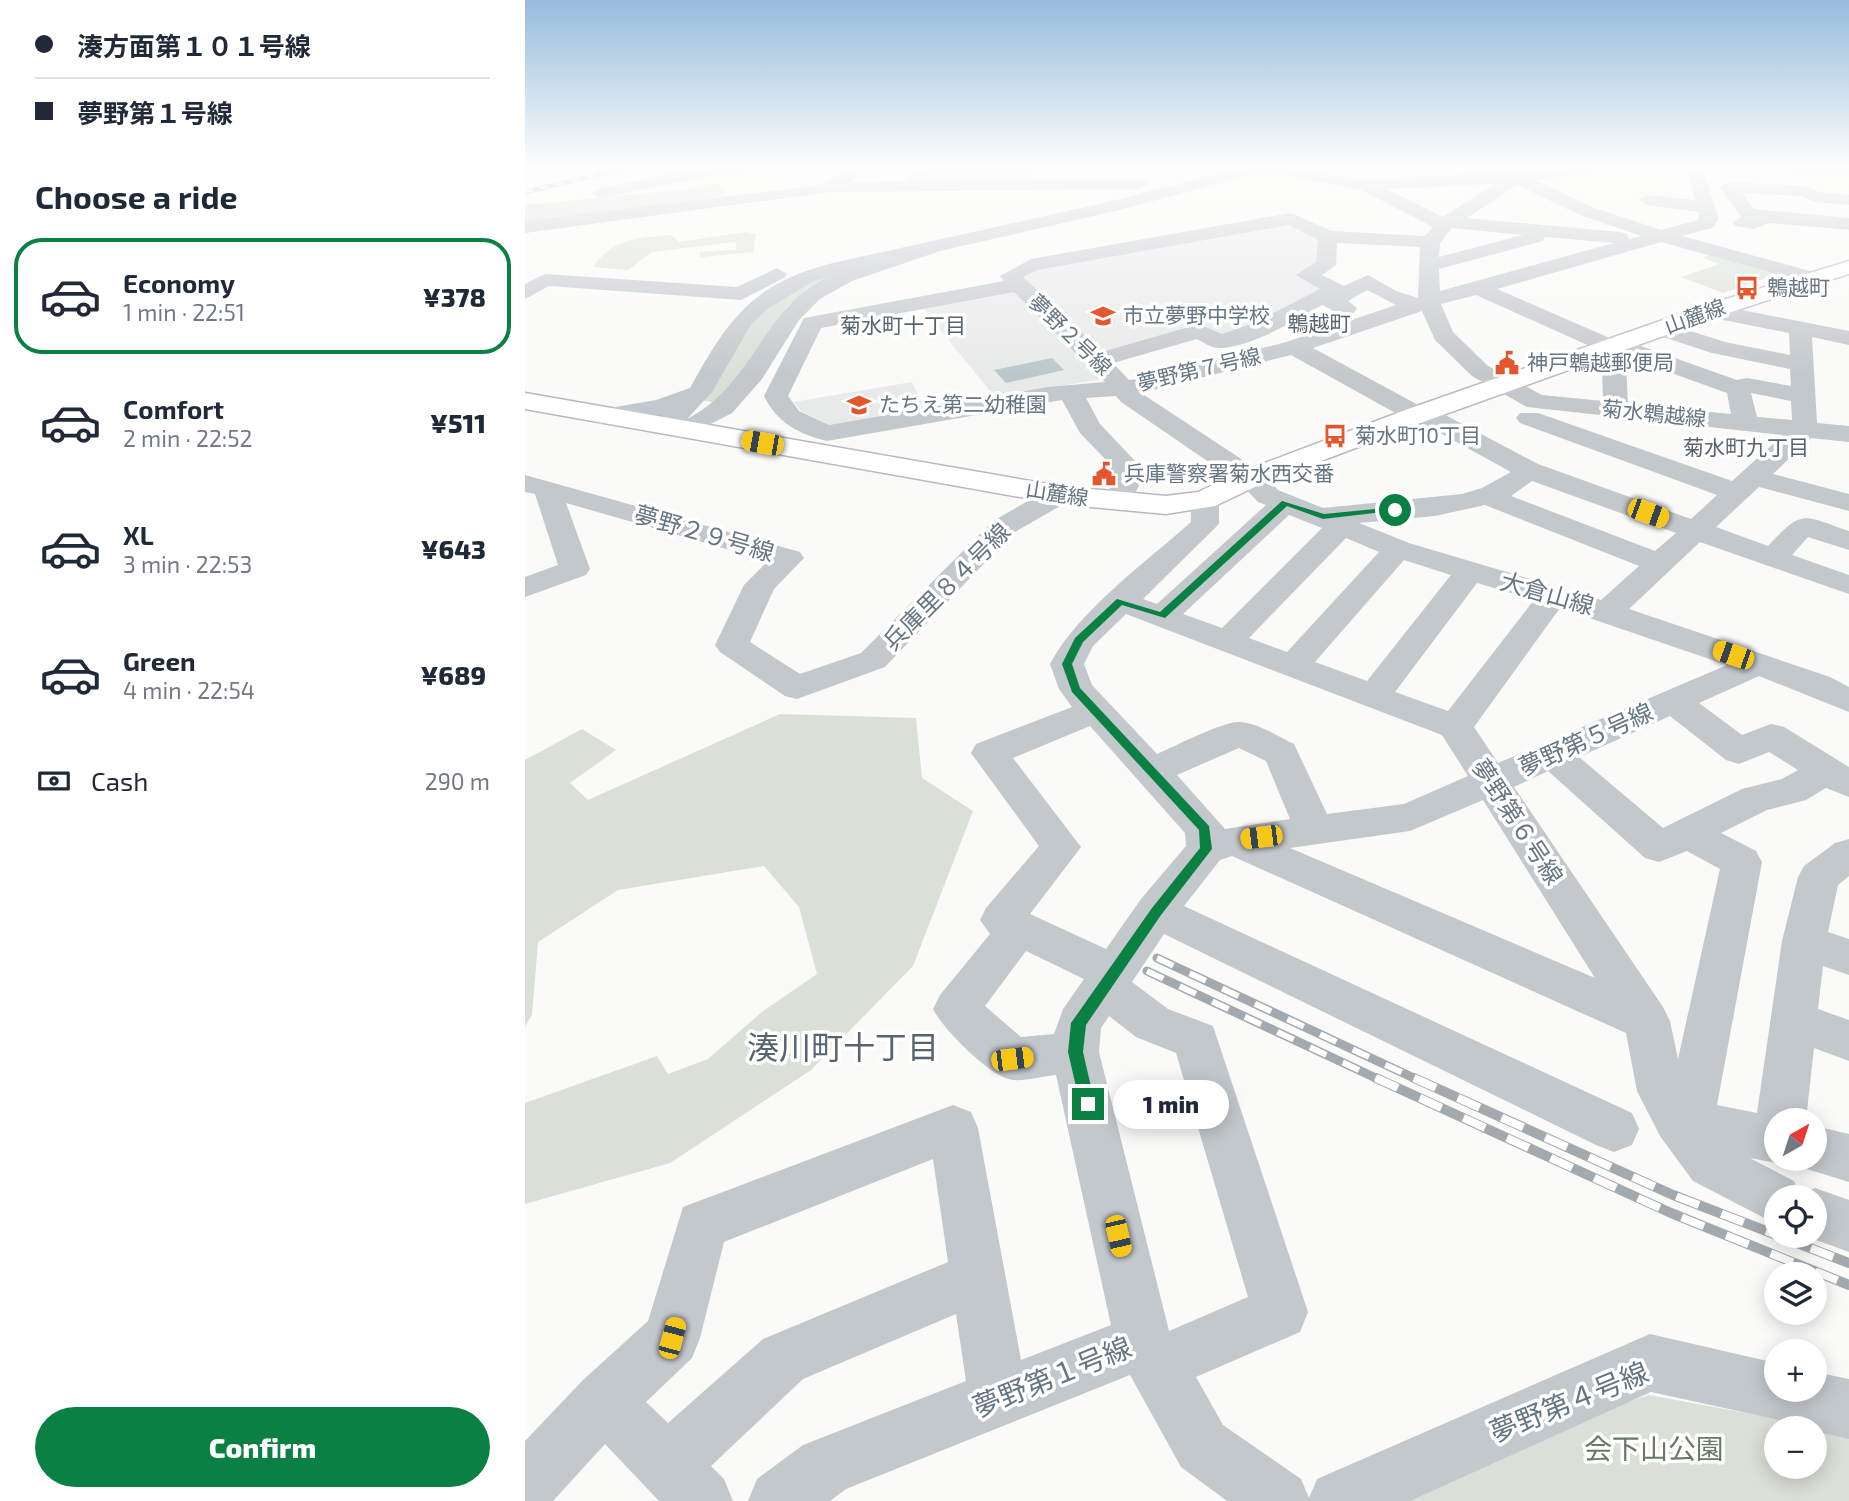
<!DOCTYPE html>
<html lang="en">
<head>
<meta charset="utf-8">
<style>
	body { margin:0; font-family:"Exo 2","Noto Sans JP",sans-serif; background:#f2f2f3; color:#1f2937; height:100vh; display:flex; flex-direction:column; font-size:26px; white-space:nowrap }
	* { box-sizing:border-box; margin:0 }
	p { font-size:23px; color:#747a83 }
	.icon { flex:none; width:38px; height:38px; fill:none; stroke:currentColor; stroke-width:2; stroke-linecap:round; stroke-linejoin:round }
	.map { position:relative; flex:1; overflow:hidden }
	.drawer { display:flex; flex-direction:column; background:#fff; width:525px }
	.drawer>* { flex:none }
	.guide { display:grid; align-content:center; height:154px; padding:0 35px; background:#fff }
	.needle { width:46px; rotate:39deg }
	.controls { position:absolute; left:1239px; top:1108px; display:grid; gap:14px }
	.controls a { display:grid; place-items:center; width:63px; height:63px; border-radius:50%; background:#fff; box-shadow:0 4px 18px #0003; font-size:35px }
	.end { position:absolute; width:32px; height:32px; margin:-16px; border:9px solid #0b8043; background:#fff; box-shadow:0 0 0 4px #fff }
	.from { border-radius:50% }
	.bubble { position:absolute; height:49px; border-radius:24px; background:#fff; box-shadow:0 4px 18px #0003; font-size:23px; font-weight:800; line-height:49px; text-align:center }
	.car { position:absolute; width:21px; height:42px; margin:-21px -10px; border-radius:9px; box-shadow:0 0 5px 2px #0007; background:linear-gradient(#f5c518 24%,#345 0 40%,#f5c518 0 76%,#345 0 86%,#f5c518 0) }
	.guide b { display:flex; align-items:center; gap:24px; height:66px; font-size:26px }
	.guide b+b { border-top:2px solid #e0e1e3 }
	.guide i { width:18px; height:18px; background:#1f2937 }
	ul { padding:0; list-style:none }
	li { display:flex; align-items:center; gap:21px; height:116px; margin:0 14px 10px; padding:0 21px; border:4px solid transparent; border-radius:28px }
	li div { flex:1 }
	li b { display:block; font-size:26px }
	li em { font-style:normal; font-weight:800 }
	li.active { border-color:#0b8043 }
	li>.icon { width:63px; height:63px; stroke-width:1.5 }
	h2 { padding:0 35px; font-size:32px; line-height:84px }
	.pay { display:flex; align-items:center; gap:18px; height:77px; padding:0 35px; font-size:26px }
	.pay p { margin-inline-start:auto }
	.button { display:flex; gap:14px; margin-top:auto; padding:14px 35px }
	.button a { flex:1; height:80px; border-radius:42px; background:#0b8043; color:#fff; font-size:28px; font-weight:800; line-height:80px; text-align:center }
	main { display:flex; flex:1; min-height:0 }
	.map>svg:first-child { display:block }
</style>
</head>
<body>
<main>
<section class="drawer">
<div class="guide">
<b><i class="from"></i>湊方面第１０１号線</b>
<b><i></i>夢野第１号線</b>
</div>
<h2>Choose a ride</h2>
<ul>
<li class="active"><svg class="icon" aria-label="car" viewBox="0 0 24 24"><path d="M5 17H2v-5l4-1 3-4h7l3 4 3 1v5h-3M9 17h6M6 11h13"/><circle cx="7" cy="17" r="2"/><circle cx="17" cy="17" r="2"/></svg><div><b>Economy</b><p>1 min · 22:51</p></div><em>¥378</em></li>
<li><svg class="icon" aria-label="car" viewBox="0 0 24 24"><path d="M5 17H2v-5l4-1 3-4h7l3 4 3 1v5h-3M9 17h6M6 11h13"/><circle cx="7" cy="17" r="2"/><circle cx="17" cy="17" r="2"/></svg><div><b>Comfort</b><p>2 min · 22:52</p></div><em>¥511</em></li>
<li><svg class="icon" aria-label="car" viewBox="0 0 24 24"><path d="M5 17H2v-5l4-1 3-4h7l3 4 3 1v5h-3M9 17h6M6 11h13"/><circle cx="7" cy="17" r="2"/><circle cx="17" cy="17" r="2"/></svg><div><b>XL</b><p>3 min · 22:53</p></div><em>¥643</em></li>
<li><svg class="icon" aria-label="car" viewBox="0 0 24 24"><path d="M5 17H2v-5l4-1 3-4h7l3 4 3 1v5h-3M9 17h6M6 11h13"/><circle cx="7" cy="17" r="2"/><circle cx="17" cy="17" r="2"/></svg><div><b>Green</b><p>4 min · 22:54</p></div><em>¥689</em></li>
</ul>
<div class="pay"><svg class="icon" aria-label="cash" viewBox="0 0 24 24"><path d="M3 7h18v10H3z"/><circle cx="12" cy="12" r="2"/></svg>Cash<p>290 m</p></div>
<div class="button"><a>Confirm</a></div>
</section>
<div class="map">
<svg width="1324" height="1501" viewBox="0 0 1324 1501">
	<rect width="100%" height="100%" fill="#fafaf8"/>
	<!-- built -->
	<path fill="#e8e9e9" d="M749 224 770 226 797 239 796 265 773 274 804 289 732 326 695 337 677 326 563 359 579 375 573 380 469 396 396 306 482 290 495 275 514 266Z
		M387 382 400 409 304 425 276 411 268 402Z"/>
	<!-- green -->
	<path fill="#dadfd7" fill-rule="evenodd" d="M423 167H507L511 182 380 184 389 171Z
		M193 183 202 193 167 203 0 224V205L163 189Z
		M221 232 231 234 228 252 176 257 175 252 211 250V242L127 252 103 270 68 267C88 238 113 238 146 235L154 242Z
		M1184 255 1250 272 1253 274 1198 293 1156 277 1195 264 1178 258Z
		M318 270 263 306 206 397 197 404 176 400 227 320 265 290Z
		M255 714 391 718 397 778 448 811 388 966 286 1070 145 1163 0 1204V1103L132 1056 143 1074 183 1059 238 1011 292 974 274 907 239 866 93 890 13 942 7 1015 0 1026V760L57 729 91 750 45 783 63 800Z
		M1124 1395 1324 1432V1501H867L1014 1432ZM1251 1428H1290V1466H1251Z"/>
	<!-- water -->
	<path fill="#bbc7cb" d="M527 358 539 370 481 383 469 370Z"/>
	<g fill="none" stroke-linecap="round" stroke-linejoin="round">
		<!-- major casing -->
		<g stroke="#b5babe" stroke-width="3">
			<path id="major" d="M1324 261V274L1194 316 901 421 736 484 690 506 641 514 534 504 0 409V393L534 486 641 496 673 492 716 472 883 409 1178 306Z"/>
		</g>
		<!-- minor -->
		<path fill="#c3c8cc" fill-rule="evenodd" d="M180 167H228L220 172 183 176 76 198 67 193 76 188Z
			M718 167H757L839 180 1076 167 1068 172 1010 180 1067 207 1136 230 1173 220 1174 212 1122 205 1113 200 1122 195 1170 200 1161 167H1177L1194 219 1187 228 1157 236 1292 273 1295 277 1285 283 1136 242 972 289 1087 339 1099 340 1212 380 1222 378 1266 386 1265 369 1187 353 1129 334 1126 329 1137 322 1200 342 1265 355 1264 333 1178 316 1175 311 1186 304 1324 331V345L1287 337 1292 423 1324 426V442L1286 438 1248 474 1324 494V511L1234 487 1191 527 1243 546C1278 508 1277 515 1324 531V550L1283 537 1267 555 1324 575V594L1175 542 1104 609 1305 677 1324 687V712L1234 676 1174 703 1217 735 1246 724 1259 727 1324 767V797L1301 788 1281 800 1242 810 1196 833 1231 851 1237 862 1192 1105 1232 1113 1257 941 1273 877 1279 866 1310 843 1324 839V876L1313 885 1303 932 1324 939V975L1298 966 1293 1009 1324 1020V1061L1289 1048 1281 1120H1251V1158H1263L1251 1163 1225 1158 1269 1181 1275 1194 1290 1188 1324 1200V1252L1280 1236H1290V1197H1251V1224L1168 1181 1135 1136 1112 1091 1101 1033 707 856 695 860 659 906 1107 1113 1114 1129 1107 1145 1089 1152 1071 1145 639 934 607 982 643 1009 688 1026 783 1312 775 1332 671 1377 698 1425 776 1479 784 1498 792 1479 1125 1334 1251 1363V1390H1290V1372L1324 1379V1439L1290 1431V1428L1126 1392 885 1501H702L656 1467 605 1375 321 1489 305 1501H223L232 1479 278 1445 441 1381 431 1314 278 1379 186 1466 199 1479 208 1501H134L80 1444 28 1501H0V1441L58 1380 123 1321 158 1207 428 1105 446 1112 453 1128 496 1360 586 1325 531 1075C518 1076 502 1081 488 1080 466 1078 418 1029 408 1009L415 995 465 934 455 920 461 908 514 846 446 753 451 744 547 707 534 689 525 664C554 610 620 563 666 522V500L670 494 680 492 690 494 694 500V524L618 599 632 604 741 505 733 502 716 484 596 402 591 396 561 398 575 424 612 463 614 486 601 508 591 510 581 508 577 502 586 486V465L555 433 537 400 302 441C274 434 252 423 239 396L279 318 479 281 475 276 506 259 766 213 807 231 900 236 908 227 836 190 739 171 595 210 415 251 327 281 295 299 274 320 237 379 207 413 164 435H146L136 415 76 424 67 421 63 416 67 411 131 400 165 388C203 319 228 283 308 263L592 200ZM970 184 918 217 862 189ZM992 185 1055 215 1116 236 1104 239 1102 234 1095 232 942 218ZM764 225 793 240 791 262 771 275 795 289 729 323 697 334 674 324 577 352 498 277 512 270ZM927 228 998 235 914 257 915 243ZM1020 237 1089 243 915 291 914 269 1018 241ZM812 243 895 247 893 298 871 291 843 275 819 286 797 275 811 265ZM303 277C236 309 229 385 162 419L187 392 227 323 244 308 287 282ZM842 290 871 305 761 342 618 379 604 380 588 363 672 339C679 343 688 349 697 348 732 345 767 321 797 305L813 313H829L832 308 823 301ZM489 292 580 382 523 387 304 425 274 411 263 396 296 328ZM951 295 1078 352 1091 353 1202 393 1206 414 1103 404 1101 364C1093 353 1067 348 1055 351L1051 356 1055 361 1077 368 1078 401 1017 395 963 366 928 332 916 304ZM897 311 910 340 947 376 1002 407 1258 435 1207 481 1013 413H995L991 418 995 423 1192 495 1166 519 1013 464 907 408 895 406 788 348ZM766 355 883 420 895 422 986 472 957 488 937 494 798 508 753 490 736 472 616 393ZM1226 393 1266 401 1267 420 1232 417ZM1007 481 1151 533 1130 551 986 496ZM960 505 1114 566 1076 600 884 543 834 523 910 516ZM764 515 797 528 697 628 658 614ZM821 538 854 552 762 652 724 638ZM879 560 926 575 842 681 790 662ZM952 583 1009 600 923 711 870 692ZM1035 608 1202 665 973 763 949 727ZM601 614 917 735 943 776 879 804 802 814 769 744C754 737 731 722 714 722 696 722 651 746 632 754L567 685 559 664 568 646ZM1145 716 1201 760 1214 764 1244 752 1273 770 1257 779 1217 789 1138 828 1054 757ZM565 726 660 833 661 846 616 899 581 949 505 914 556 847 488 758ZM714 748 741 761 765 819 700 829 652 775ZM1023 771 1120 858 1134 862 1162 851 1195 869 1153 1059 1145 1021 1138 1007 989 787ZM958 800 1070 978 765 848 885 831ZM501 951 559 979 538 1009 529 1034 496 1037 460 1006ZM584 1016 611 1037 651 1053 723 1297 644 1331 574 1052 576 1028ZM408 1159 423 1262 238 1339 143 1423 121 1402 167 1358 175 1338 199 1242Z
			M1260 167H1324V174L1268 172Z
			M326 169 334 174 326 182 615 179 624 184 615 189 305 192 0 233V221L281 187 299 183Z
			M1204 182 1281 186 1294 192 1324 195V205L1289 202 1277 196 1217 193 1229 209 1324 218V230L1244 223 1228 229 1210 226 1208 222 1216 217 1195 187Z
			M252 268 262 274 259 278 216 300 24 286 0 299V284L20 274 212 287Z
			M0 475 275 552 279 558 249 589 225 642 275 674 336 653 468 521 524 489 534 487 544 489 548 495 544 501 488 533 360 667 272 699 260 696 195 652 190 645 219 585 243 561 41 503 65 569 61 575 0 597V577L33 565 10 494 0 492Z
			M1290 1126 1324 1134V1182L1272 1166 1269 1158H1290Z"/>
		<!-- major -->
		<use href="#major" fill="#fff" fill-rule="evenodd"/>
		<!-- rail-far2 casing -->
		<g stroke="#a2aab0" stroke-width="4.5">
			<path id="rail-far2" d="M0 192 106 167"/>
		</g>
		<!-- rail-far1 casing -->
		<g stroke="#a2aab0" stroke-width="9">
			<path id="rail-far1" d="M632 958 893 1080
				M622 971 855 1080"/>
		</g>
		<!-- rail casing -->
		<g stroke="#a2aab0" stroke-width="10">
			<path id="rail" d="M851 1078 1146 1213 1324 1285
				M889 1078 1148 1195 1324 1263"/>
		</g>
		<!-- rail-far2 -->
		<use href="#rail-far2" stroke="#fff" stroke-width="2.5" stroke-dasharray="8" stroke-linecap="butt"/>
		<!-- rail-far1 -->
		<use href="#rail-far1" stroke="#fff" stroke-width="6" stroke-dasharray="18" stroke-linecap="butt"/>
		<!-- rail -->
		<use href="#rail" stroke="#fff" stroke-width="8" stroke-dasharray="24" stroke-linecap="butt"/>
	</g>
	<!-- sky -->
	<linearGradient id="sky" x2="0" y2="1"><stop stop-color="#96bcdc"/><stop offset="0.44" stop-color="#fdfdfc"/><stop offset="1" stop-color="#fdfdfc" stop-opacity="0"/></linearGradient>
	<rect width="1324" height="377" fill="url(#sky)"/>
	<!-- route -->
	<path fill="#0b8043" d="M757 501 799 514 870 507 875 510 798 519 762 506 640 618 597 605 558 642 547 664 555 688 684 826 687 849 636 915 561 1025 558 1052 570 1104 563 1111 555 1104 543 1052 546 1023 627 908 675 848 674 830 547 692 537 664 550 638 592 599 635 612Z"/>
	<!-- icons -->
	<defs>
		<g id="bus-bare" transform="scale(1.89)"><path d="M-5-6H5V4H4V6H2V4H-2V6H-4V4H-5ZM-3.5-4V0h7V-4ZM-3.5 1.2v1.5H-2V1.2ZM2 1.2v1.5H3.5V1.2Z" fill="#e4572e" stroke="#fff" stroke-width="2.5" paint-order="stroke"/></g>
		<g id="school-bare" transform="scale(1.89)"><path d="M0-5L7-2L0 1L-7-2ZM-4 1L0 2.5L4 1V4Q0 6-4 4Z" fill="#e4572e" stroke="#fff" stroke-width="2.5" paint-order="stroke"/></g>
		<g id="civic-bare" transform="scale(1.89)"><path d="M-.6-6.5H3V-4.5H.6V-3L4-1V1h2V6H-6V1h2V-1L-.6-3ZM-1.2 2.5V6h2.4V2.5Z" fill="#e4572e" stroke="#fff" stroke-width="2.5" paint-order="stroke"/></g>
	</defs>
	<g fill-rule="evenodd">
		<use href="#bus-bare" x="1222" y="288"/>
		<use href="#school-bare" x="578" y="316"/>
		<use href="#civic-bare" x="982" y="363"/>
		<use href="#school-bare" x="334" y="405"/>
		<use href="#bus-bare" x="810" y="436"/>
		<use href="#civic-bare" x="579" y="474"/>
	</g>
	<g text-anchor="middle" stroke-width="7" stroke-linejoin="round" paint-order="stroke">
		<!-- far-poi labels -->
		<g font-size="21" fill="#657683" stroke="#fff" text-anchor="start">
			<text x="1242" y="295">鵯越町</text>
			<text x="598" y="323">市立夢野中学校</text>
			<text x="1002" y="370">神戸鵯越郵便局</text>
			<text x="354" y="412">たちえ第二幼稚園</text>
			<text x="830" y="443">菊水町10丁目</text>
			<text x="599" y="481">兵庫警察署菊水西交番</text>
		</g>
		<!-- far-street labels -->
		<g font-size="21" fill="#657683" stroke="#fff">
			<text transform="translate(1170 317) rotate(-20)" y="7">山麓線</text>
			<text transform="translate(545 335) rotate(44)" y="7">夢野２号線</text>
			<text transform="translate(674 370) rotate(-13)" y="7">夢野第７号線</text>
			<text transform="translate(1129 414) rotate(6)" y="7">菊水鵯越線</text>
			<text transform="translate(532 494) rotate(9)" y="7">山麓線</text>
		</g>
		<!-- far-neighbourhood labels -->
		<g font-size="21" fill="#57646e" stroke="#fff">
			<text x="794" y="331">鵯越町</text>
			<text x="378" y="333">菊水町十丁目</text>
			<text x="1221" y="455">菊水町九丁目</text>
		</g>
		<!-- street labels -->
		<g font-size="24" fill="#657683" stroke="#fff">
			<text transform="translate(179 534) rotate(16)" y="8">夢野２９号線</text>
			<text transform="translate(422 587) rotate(-45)" y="8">兵庫里８４号線</text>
			<text transform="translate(1022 594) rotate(16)" y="8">大倉山線</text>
			<text transform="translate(1061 740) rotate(-24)" y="8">夢野第５号線</text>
			<text transform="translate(992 822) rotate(57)" y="8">夢野第６号線</text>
		</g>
		<!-- near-street labels -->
		<g font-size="28" fill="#657683" stroke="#fff">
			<text transform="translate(527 1377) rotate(-22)" y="10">夢野第１号線</text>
			<text transform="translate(1044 1402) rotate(-22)" y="10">夢野第４号線</text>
		</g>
		<!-- near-park labels -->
		<g font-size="28" fill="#687a64" stroke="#fff">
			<text x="1129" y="1459">会下山公園</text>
		</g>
		<!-- near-neighbourhood labels -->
		<g font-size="32" fill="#57646e" stroke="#fff">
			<text x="318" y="1059">湊川町十丁目</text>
		</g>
	</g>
</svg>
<div class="controls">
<a><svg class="needle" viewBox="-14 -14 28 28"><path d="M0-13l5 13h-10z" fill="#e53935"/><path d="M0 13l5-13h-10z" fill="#747a83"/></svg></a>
<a><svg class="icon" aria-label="locate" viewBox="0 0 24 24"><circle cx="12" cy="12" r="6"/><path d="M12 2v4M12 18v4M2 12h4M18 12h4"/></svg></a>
<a><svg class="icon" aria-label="layers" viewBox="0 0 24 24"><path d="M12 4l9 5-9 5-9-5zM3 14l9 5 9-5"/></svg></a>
<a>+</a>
<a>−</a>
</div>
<i class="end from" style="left:870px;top:510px"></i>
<i class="end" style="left:563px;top:1104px"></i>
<div class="bubble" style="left:588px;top:1080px;width:116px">1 min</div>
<i class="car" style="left:237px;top:443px;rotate:280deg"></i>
<i class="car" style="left:1123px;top:513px;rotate:110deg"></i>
<i class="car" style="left:1208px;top:655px;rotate:289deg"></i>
<i class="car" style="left:736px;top:837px;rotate:263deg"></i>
<i class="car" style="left:487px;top:1059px;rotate:83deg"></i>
<i class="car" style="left:593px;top:1236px;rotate:167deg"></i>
<i class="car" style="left:147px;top:1338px;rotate:15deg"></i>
</div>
</main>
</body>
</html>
